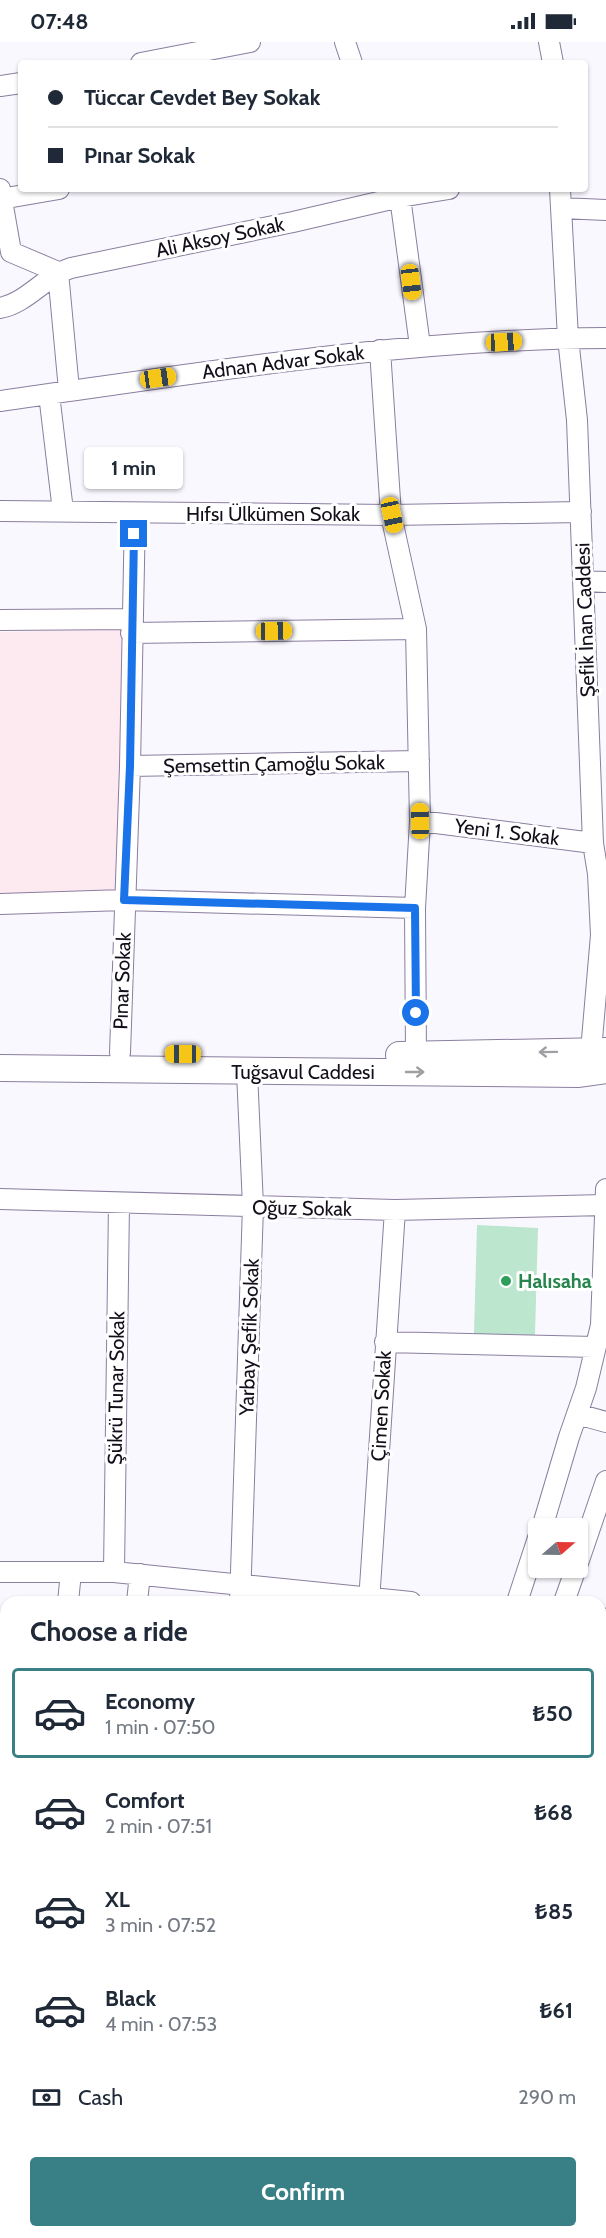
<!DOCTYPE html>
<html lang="en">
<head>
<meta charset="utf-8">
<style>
	body { margin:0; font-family:Cabin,sans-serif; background:#f6f6f7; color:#1f2937; height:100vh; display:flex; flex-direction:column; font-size:22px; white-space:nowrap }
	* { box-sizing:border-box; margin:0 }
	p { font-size:20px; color:#747a83 }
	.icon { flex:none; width:33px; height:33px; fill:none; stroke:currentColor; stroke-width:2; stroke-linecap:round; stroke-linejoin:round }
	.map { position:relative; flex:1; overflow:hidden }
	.sheet { position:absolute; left:0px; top:1554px; width:606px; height:642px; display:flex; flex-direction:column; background:#fff; border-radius:18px 18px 0 0; box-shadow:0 2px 4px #0004 }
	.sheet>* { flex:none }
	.banner { position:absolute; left:18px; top:18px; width:570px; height:132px; border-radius:6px; box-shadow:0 2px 4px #0004; display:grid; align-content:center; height:132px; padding:0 30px; background:#fff }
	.needle { width:39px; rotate:70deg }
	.buttons { position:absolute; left:528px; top:1476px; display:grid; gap:12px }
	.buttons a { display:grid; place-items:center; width:60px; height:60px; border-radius:6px; background:#fff; box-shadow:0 2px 4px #0004; font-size:30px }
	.end { position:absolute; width:27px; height:27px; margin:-14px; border:8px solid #1a73e8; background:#fff; box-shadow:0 0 0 3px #fff }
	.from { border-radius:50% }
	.bubble { position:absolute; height:42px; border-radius:6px; background:#fff; box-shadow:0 2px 4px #0004; font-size:20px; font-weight:800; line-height:42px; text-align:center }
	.car { position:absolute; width:18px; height:36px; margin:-18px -9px; border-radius:8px; box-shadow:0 0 4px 2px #0007; background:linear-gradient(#f5c518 24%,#345 0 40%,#f5c518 0 76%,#345 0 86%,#f5c518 0) }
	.banner b { display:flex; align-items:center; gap:21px; height:57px; font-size:22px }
	.banner b+b { border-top:2px solid #e0e1e3 }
	.banner i { width:15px; height:15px; background:#1f2937 }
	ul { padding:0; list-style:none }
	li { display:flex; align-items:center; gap:18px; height:90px; margin:0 12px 9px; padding:0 18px; border:3px solid transparent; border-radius:6px }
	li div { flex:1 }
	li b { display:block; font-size:22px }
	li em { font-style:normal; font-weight:800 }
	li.selected { border-color:#388085 }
	li>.icon { width:54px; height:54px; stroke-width:1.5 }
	h2 { padding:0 30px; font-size:27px; line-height:72px }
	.pay { display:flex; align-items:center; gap:15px; height:66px; padding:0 30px; font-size:22px }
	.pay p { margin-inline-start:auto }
	.button { display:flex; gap:12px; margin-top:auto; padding:12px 30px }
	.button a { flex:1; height:69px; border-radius:6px; background:#388085; color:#fff; font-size:24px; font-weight:800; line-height:69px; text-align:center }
	.status { display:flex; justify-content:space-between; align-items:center; height:42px; padding:0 30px; background:#fff; direction:ltr }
	.status svg { height:16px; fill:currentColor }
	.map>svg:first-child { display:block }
</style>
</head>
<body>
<div class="status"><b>07:48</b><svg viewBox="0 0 49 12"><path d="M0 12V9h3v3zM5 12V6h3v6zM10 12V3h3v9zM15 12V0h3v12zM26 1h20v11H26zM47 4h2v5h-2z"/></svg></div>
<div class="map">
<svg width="606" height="2196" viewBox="0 0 606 2196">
	<rect width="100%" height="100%" fill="#faf8ff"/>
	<!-- education -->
	<path fill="#fde9f0" d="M125 587 122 849 0 852V590Z"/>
	<!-- green -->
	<path fill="#bce6cd" d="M477 1183 538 1186 535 1293 474 1292Z"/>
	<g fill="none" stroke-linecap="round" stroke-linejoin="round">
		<!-- minor casing -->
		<g stroke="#8a7e9e" stroke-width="22">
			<path id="minor" d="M345 0 352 21
				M549 0 553 21
				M141 21 250 0
				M0 44 21 41
				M0 147 11 210 58 230 69 348
				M395 147 400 155 420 304
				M560 147 568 296 577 378 593 801 598 832 601 893 591 1009
				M1 157 59 147
				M562 166 606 168
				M0 266C27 261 45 234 71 226L293 180 400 155 449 147
				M380 308 391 473 416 587 420 779 415 866 416 1013
				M49 352 63 469
				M0 359C201 331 402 297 606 296
				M0 469 391 473 581 470
				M583 539 606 540
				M0 578 132 577
				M131 591 416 587
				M130 724 419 719
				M420 779 593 801
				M0 862 124 858 415 866
				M120 1011 130 724 135 471
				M0 1157 395 1168 605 1163
				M385 1300 595 1305
				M577 1372 606 1380
				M542 1486 569 1395 586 1346 601 1283 606 1147
				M578 1521 606 1439
				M0 1530H114L411 1560
				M114 1530 119 1161
				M68 1560 71 1530
				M137 1560 140 1532
				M240 1560 253 1164 247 1030
				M369 1560 395 1168
				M517 1560 538 1496
				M564 1560 576 1526
				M600 1576 606 1577
				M0 1790 6 1791
				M0 1894 6 1897
				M25 2196 26 2190
				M260 2196 263 2190"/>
		</g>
		<!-- major casing -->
		<g stroke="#8a7e9e" stroke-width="28">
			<path id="major" d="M399 1013 606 1009
				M0 1026 579 1032 606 1028
				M0 2017 6 2020
				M0 2058 6 2060
				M305 2190 321 2196
				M406 2190 419 2196"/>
		</g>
		<!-- minor -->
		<use href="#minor" stroke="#fff" stroke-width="20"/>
		<!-- major -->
		<use href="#major" stroke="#fff" stroke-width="26"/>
	</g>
	<!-- one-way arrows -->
	<defs><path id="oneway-shaft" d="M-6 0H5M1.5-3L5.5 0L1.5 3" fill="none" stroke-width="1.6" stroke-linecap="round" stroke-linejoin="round" transform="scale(1.5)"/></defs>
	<g stroke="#a19fa3">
		<use href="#oneway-shaft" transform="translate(548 1010) rotate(179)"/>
		<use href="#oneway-shaft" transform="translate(415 1030)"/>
	</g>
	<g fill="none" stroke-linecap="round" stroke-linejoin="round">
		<!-- route -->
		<path stroke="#1a73e8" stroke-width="8" d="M134 492 130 724 124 858 415 866 416 971"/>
	</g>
	<!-- markers -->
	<circle fill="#2e9e5b" stroke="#fff" stroke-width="2" cx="506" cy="1239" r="6"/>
	<g text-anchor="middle" stroke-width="6" stroke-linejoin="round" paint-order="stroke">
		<!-- street labels -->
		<g font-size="20" fill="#130e1a" stroke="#fff">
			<text transform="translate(220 195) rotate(-12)" y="7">Ali Aksoy Sokak</text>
			<text transform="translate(283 320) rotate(-7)" y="7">Adnan Advar Sokak</text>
			<text x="273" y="479">Hıfsı Ülkümen Sokak</text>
			<text transform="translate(585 578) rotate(-92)" y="7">Şefik İnan Caddesi</text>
			<text transform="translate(274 722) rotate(-1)" y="7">Şemsettin Çamoğlu Sokak</text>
			<text transform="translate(507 790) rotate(7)" y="7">Yeni 1. Sokak</text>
			<text transform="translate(122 939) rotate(-88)" y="7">Pınar Sokak</text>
			<text x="303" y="1037">Tuğsavul Caddesi</text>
			<text transform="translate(302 1166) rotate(1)" y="7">Oğuz Sokak</text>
			<text transform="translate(249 1295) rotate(-88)" y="7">Yarbay Şefik Sokak</text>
			<text transform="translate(116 1346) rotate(-89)" y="7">Şükrü Tunar Sokak</text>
			<text transform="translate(381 1364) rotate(-87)" y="7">Çimen Sokak</text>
		</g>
		<!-- leisure labels -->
		<g font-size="20" font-weight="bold" fill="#27864d" stroke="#fff" text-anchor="start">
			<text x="518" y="1246">Halısaha</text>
		</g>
	</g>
</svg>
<div class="buttons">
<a><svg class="needle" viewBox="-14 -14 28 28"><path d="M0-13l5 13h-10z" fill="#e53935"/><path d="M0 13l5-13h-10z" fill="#747a83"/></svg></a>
</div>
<i class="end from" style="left:416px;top:971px"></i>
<i class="end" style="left:134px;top:492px"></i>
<div class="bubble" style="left:84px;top:405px;width:99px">1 min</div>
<i class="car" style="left:411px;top:240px;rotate:173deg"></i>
<i class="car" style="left:504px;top:300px;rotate:87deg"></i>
<i class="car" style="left:158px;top:336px;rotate:82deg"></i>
<i class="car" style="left:392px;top:473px;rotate:168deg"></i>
<i class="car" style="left:274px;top:589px;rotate:89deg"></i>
<i class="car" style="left:420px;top:779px;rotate:359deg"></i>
<i class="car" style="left:183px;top:1012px;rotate:270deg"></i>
<div class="banner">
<b><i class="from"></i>Tüccar Cevdet Bey Sokak</b>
<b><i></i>Pınar Sokak</b>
</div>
<section class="sheet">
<h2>Choose a ride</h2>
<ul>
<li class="selected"><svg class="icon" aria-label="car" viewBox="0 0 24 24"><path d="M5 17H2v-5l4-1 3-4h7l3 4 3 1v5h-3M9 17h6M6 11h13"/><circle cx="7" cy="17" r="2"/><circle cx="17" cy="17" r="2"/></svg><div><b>Economy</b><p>1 min · 07:50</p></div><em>₺50</em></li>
<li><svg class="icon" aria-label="car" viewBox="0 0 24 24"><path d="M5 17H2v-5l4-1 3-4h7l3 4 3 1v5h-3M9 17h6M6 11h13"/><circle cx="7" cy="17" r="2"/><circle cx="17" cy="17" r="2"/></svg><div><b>Comfort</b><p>2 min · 07:51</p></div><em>₺68</em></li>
<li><svg class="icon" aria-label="car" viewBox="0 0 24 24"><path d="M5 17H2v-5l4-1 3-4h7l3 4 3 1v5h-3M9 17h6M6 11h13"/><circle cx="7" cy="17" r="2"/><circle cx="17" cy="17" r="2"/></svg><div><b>XL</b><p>3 min · 07:52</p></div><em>₺85</em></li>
<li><svg class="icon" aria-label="car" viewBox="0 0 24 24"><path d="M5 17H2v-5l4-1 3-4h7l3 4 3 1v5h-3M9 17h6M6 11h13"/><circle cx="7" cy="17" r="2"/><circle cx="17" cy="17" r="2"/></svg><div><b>Black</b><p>4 min · 07:53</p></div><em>₺61</em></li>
</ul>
<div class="pay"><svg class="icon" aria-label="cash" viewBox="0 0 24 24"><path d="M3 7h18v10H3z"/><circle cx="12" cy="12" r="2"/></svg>Cash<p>290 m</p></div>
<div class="button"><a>Confirm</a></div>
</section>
</div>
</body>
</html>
